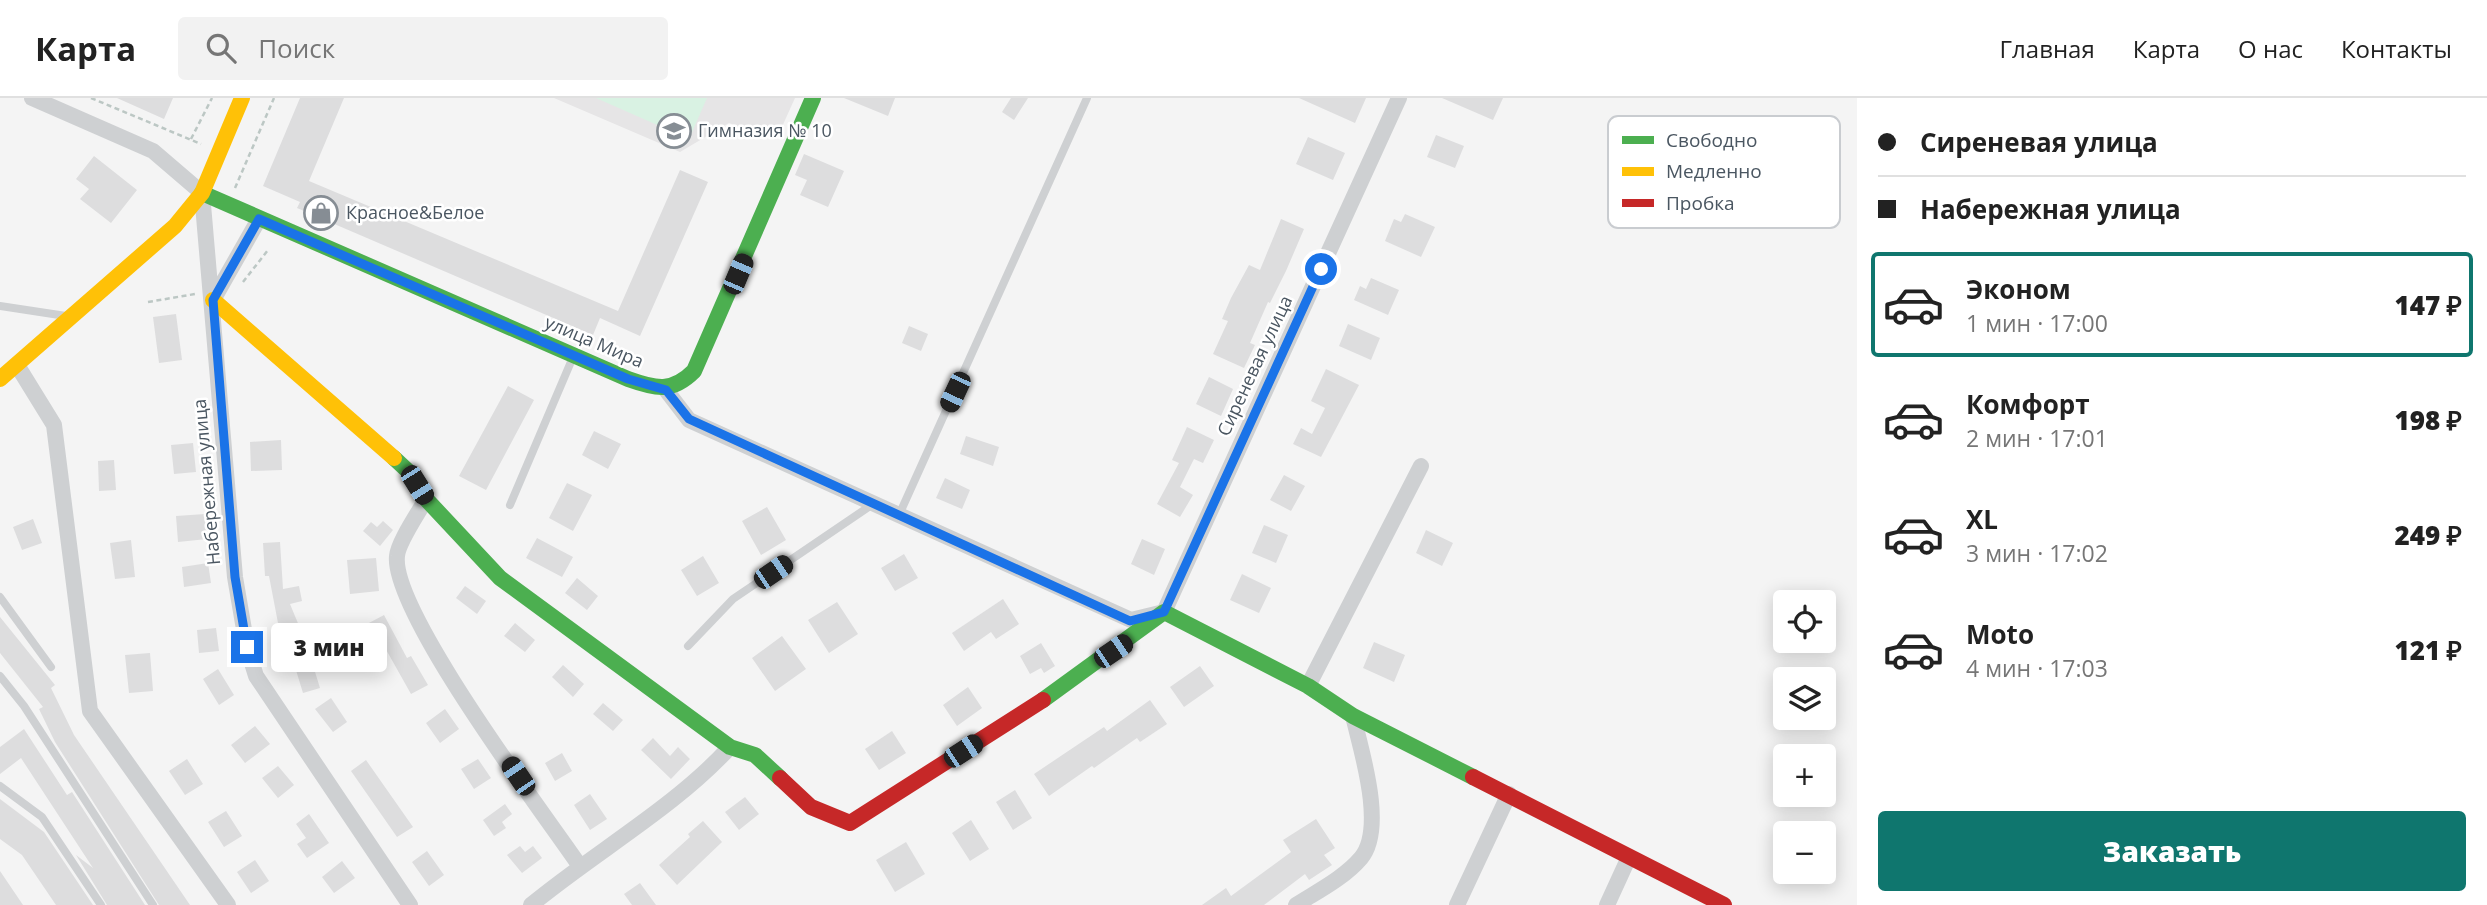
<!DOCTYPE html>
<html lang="ru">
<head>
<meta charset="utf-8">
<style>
	body { margin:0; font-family:"Open Sans",sans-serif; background:#f2f2f2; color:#222; height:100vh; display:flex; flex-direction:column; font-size:26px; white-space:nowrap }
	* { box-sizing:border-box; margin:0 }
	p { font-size:23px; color:#767676 }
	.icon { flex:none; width:38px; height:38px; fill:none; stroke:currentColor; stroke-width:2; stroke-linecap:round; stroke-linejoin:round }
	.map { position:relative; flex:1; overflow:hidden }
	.details { display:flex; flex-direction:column; background:#fff; width:630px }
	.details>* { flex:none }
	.banner { display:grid; align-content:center; height:154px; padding:0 21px; background:#fff }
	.tools { position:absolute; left:1773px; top:492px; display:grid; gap:14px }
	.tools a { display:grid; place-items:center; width:63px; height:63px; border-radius:7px; background:#fff; box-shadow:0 4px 18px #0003; font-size:35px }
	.end { position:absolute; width:32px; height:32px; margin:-16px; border:9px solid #1a73e8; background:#fff; box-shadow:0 0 0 4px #fff }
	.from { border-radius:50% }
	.bubble { position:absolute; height:49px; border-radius:7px; background:#fff; box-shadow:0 4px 18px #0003; font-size:23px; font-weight:800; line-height:49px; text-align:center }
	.car { position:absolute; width:21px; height:42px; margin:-21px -10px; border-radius:9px; box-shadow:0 0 5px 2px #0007; background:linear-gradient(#222 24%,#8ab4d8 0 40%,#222 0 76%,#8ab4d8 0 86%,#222 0) }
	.banner b { display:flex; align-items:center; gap:24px; height:66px; font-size:26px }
	.banner b+b { border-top:2px solid #e0e0e0 }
	.banner i { width:18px; height:18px; background:#222 }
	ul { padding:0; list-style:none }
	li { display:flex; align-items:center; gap:21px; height:105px; margin:0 14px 10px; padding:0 7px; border:4px solid transparent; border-radius:7px }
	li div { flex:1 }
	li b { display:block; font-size:26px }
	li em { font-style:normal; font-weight:800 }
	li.current { border-color:#0f766e }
	li>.icon { width:63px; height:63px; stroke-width:1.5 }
	.cta { display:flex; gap:14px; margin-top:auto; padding:14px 21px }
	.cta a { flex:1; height:80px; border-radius:7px; background:#0f766e; color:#fff; font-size:28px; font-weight:800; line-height:80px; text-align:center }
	header { display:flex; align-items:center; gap:42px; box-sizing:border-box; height:98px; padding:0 35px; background:#fff; border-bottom:2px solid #e0e0e0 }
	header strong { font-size:33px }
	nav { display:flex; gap:38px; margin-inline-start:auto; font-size:24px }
	.search { width:490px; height:63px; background:#f2f2f2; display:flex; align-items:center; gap:18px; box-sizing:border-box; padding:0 24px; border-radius:7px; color:#767676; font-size:26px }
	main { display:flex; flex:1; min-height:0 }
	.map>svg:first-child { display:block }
</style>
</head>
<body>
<header>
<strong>Карта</strong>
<div class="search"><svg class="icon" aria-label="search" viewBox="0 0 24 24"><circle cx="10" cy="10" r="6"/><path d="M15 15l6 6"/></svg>Поиск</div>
<nav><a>Главная</a><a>Карта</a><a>О нас</a><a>Контакты</a></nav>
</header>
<main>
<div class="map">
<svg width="1857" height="807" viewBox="0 0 1857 807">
	<rect width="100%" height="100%" fill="#f4f4f4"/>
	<!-- education -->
	<path fill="#e6e5e6" d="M554 0H795L776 42 729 25 680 54Z"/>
	<!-- green -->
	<path fill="#d9f2e3" d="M596 0H707L689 41Z"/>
	<!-- building -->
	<path fill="#ddddde" d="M117 0H173L164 21Z
		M300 0H344L309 83 618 213 680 72 708 84 640 238 600 220 593 237 297 110 300 104 263 88Z
		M844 0H895L888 18Z
		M1011 0H1028L1014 22 1002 14Z
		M1299 0H1366L1355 25Z
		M1442 0H1503L1493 22Z
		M1436 37 1464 48 1455 70 1427 59Z
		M1308 39 1345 55 1333 82 1296 66Z
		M804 56 844 73 828 109 800 97 807 82 795 77Z
		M94 58 137 92 111 125 80 101 89 91 76 81Z
		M1405 116 1435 129 1421 159 1385 143 1394 121 1401 124Z
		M1281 121 1304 131 1286 173 1270 205 1268 204 1250 245 1255 247 1244 270 1213 256 1228 223 1222 221 1231 200 1249 167 1260 172Z
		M1371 180 1399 192 1388 217 1354 202 1360 188 1366 191Z
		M176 216 182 262 159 265 153 219Z
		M1348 226 1380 240 1371 262 1339 248Z
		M909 228 928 236 921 253 902 245Z
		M1326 271 1359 287 1321 359 1293 346 1301 330 1312 336 1325 310 1311 303Z
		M1209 279 1233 291 1221 318 1196 306Z
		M508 288 534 302 486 392 459 378Z
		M1187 329 1214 342 1203 365 1194 361 1180 389 1193 397 1180 419 1157 406 1179 365 1172 362Z
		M594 333 621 346 608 371 582 357Z
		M966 338 999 349 993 368 960 356Z
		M281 342 282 372 251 373 250 344Z
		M193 345 196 374 174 376 171 347Z
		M114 362 116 392 99 393 98 363Z
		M1284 377 1305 388 1291 413 1270 402Z
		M945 380 970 392 962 411 936 400Z
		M567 385 592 397 573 433 549 420Z
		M767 409 786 442 761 457 742 423Z
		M205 416 207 441 178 444 176 418Z
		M33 421 42 445 22 452 13 429Z
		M383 423 393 432 380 448 363 433 371 424 377 429Z
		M1264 427 1288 437 1276 465 1252 455Z
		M1426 432 1453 445 1442 468 1416 455Z
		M537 440 573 459 562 479 526 460Z
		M1142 441 1165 451 1154 477 1131 466Z
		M131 442 135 479 115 481 110 445Z
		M280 444 283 491 299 488 302 503 290 506 302 535 285 541 278 525 269 478H265L263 445Z
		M904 456 918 480 895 493 881 470Z
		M703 458 719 485 697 498 681 472Z
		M376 460 379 493 350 496 347 462Z
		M208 465 211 485 184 489 182 469Z
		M1242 476 1271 490 1259 515 1230 502Z
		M577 480 598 498 587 512 565 495Z
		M465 488 486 503 477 516 456 500Z
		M1003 501 1019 526 996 541 991 534 964 553 952 535Z
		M837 504 858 536 829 555 808 522Z
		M384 517 407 560 411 558 428 587 411 596 384 548 380 550 367 526Z
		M0 519 55 587 51 590 74 637 190 807H159L55 644 39 611 43 609 0 555Z
		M515 525 535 542 525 554 504 538Z
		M216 530 219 553 199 555 197 532Z
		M782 538 806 571 775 593 752 560Z
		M1374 544 1405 557 1394 584 1363 570Z
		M1041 545 1055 568 1044 575 1041 570 1030 576 1020 558Z
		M150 555 153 593 129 595 125 557Z
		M312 564 320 590 303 595 295 569Z
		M563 567 584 586 573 599 552 579Z
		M1200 568 1214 588 1184 609 1170 589Z
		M218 571 234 597 219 607 203 581Z
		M968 589 982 610 957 628 943 607Z
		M331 600 347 624 333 634 315 611Z
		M1150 602 1167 626 1140 644 1137 640 1094 670 1092 668 1049 698 1034 676 1104 629 1107 633Z
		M603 605 623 622 613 633 593 616Z
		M445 611 459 631 440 645 426 625Z
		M255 628 270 646 245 665 231 647Z
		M24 631 67 697 72 694 145 807H107L76 757 93 770 21 660 0 676V649Z
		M892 633 906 655 879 672 865 651Z
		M653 640 670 658 678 649 690 661 671 681 641 652Z
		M562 655 572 673 555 683 545 665Z
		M187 661 203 686 185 697 169 673Z
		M478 661 491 680 474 691 461 671Z
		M366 662 413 729 397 739 351 673Z
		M278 668 294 687 278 700 262 680Z
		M1015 692 1032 720 1013 732 996 704Z
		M590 696 607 721 590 732 574 707Z
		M745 699 759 716 739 732 725 714Z
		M0 701 44 734 93 807H56L22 757 0 741Z
		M505 706 512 716 502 724 506 730 494 738 483 722Z
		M226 713 242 738 224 749 208 724Z
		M309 716 329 745 307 760 297 746 306 740 296 726Z
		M1316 721 1335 750 1324 757 1332 767 1309 782 1305 776 1264 807H1202L1226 790 1231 798 1291 754 1283 742Z
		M971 722 989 751 970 763 952 735Z
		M703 723 722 744 677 787 659 767 690 739 688 736Z
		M906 744 925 776 895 794 876 762Z
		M520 748 525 754 533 748 542 760 522 775 507 757Z
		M427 753 444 777 429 788 412 764Z
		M255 762 269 783 251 795 237 774Z
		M342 763 355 780 334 795 322 779Z
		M0 773 23 807H0Z
		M640 785 656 807H632L624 796Z"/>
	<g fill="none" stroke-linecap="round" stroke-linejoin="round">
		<!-- path -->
		<path stroke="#bcc7c4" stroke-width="2.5" stroke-dasharray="5 3.5" stroke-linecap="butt" d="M91 0 201 46
			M191 41 212 0
			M235 90 274 0
			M243 184 268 152
			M148 204 195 196"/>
		<!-- lane -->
		<path stroke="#ced0d2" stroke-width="8" d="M0 208 66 218
			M510 407 573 259
			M899 417 1087 0
			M0 499 51 569
			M688 548 733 501 873 406
			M0 578 24 608 153 807
			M0 688 42 719 101 807"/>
		<!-- street -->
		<path stroke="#ced0d2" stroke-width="16" d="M32 0 153 53 202 95 235 479 247 549 256 578 410 807
			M213 202 259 121
			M17 267 54 327 90 613 228 807
			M666 292 689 322 1131 522 1164 514 1399 0
			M426 401C419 414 398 444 397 458 391 513 542 713 579 767
			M1308 588 1421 368
			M531 807C595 754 674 710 730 649
			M1296 807C1318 793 1344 780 1361 760 1386 730 1361 652 1353 618
			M1457 807 1509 696
			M1607 807 1629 759"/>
		<!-- fast -->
		<path stroke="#4caf50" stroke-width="16" d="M202 95 628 281C656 291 672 295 694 273L813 0
			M394 360 409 374 426 401 500 480 730 649 755 657 780 680
			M1043 602 1164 514 1308 588 1353 618 1473 679"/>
		<!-- slow -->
		<path stroke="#ffc107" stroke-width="16" d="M213 202 394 360
			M0 281 175 128 202 95 242 0"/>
		<!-- jam -->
		<path stroke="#c62828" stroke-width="16" d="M1473 679 1724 807
			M780 680 811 709 850 725 1043 602"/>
	</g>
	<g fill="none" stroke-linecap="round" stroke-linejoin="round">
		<!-- route -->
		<path stroke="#1a73e8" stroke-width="9" d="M247 549 235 479 213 202 259 121 628 281 666 292 689 321 1130 523 1164 514 1321 171"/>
	</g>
	<!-- icons -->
	<defs>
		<g id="school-ring" transform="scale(1.75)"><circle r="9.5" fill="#fff" stroke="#868d94" stroke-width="1.5"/><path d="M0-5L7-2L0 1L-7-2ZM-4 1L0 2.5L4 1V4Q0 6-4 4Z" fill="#868d94"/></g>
		<g id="shop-ring" transform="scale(1.75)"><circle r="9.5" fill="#fff" stroke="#868d94" stroke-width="1.5"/><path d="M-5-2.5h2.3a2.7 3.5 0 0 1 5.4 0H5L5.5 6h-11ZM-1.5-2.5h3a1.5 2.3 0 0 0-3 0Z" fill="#868d94"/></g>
	</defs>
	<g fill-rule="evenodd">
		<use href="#school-ring" x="674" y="33"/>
		<use href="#shop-ring" x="321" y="115"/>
	</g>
	<g text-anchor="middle" stroke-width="5" stroke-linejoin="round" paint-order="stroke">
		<!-- poi labels -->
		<g font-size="18" fill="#4a5661" stroke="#fff" text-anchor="start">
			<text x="698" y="39">Гимназия № 10</text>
			<text x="346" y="121">Красное&amp;Белое</text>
		</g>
		<!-- street labels -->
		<g font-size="18" fill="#4a5661" stroke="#fff">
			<text transform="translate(594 244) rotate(23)" y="6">улица Мира</text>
			<text transform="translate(1255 268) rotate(-65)" y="6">Сиреневая улица</text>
			<text transform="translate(207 384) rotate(-95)" y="6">Набережная улица</text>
		</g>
	</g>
	<!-- legend -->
	<rect x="1608" y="18" width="232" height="112" rx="10" fill="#fff" stroke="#c9ccd0" stroke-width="2"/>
	<rect x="1622" y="38" width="32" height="8" fill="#4caf50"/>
	<rect x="1622" y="69" width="32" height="9" fill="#ffc107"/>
	<rect x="1622" y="101" width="32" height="8" fill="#c62828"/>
	<g font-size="19" fill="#4a5661">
		<text x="1666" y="49">Свободно</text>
		<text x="1666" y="80">Медленно</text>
		<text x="1666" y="112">Пробка</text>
	</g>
</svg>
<div class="tools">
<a><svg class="icon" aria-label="locate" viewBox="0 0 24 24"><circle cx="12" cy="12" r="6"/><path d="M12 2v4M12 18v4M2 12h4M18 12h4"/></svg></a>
<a><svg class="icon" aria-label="layers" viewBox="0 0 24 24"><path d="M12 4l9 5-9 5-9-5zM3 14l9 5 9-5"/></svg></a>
<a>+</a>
<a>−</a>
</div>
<i class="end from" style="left:1321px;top:171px"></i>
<i class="end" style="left:247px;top:549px"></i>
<div class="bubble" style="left:271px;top:525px;width:116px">3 мин</div>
<i class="car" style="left:738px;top:176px;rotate:23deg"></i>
<i class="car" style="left:955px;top:294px;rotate:205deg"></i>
<i class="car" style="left:417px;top:387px;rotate:148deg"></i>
<i class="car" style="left:773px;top:474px;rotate:56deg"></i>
<i class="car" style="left:1113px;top:553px;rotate:56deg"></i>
<i class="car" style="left:963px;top:653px;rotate:57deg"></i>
<i class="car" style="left:518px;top:678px;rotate:326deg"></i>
</div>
<section class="details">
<div class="banner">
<b><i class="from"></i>Сиреневая улица</b>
<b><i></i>Набережная улица</b>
</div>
<ul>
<li class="current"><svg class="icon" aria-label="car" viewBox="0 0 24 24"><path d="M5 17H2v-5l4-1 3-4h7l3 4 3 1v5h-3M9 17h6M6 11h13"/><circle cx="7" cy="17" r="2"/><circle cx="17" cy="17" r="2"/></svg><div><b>Эконом</b><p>1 мин · 17:00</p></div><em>147 ₽</em></li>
<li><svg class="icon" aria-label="car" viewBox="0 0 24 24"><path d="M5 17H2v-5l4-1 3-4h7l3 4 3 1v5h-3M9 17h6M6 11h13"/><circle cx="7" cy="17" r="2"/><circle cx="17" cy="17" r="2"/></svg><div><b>Комфорт</b><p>2 мин · 17:01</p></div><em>198 ₽</em></li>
<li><svg class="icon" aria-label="car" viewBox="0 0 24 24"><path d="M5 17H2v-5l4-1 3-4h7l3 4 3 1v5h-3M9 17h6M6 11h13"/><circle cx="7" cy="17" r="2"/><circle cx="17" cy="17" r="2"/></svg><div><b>XL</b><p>3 мин · 17:02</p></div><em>249 ₽</em></li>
<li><svg class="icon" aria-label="car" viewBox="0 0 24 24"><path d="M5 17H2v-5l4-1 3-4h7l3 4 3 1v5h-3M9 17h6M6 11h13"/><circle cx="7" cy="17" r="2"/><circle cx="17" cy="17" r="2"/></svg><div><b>Moto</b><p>4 мин · 17:03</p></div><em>121 ₽</em></li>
</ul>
<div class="cta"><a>Заказать</a></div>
</section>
</main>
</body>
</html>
